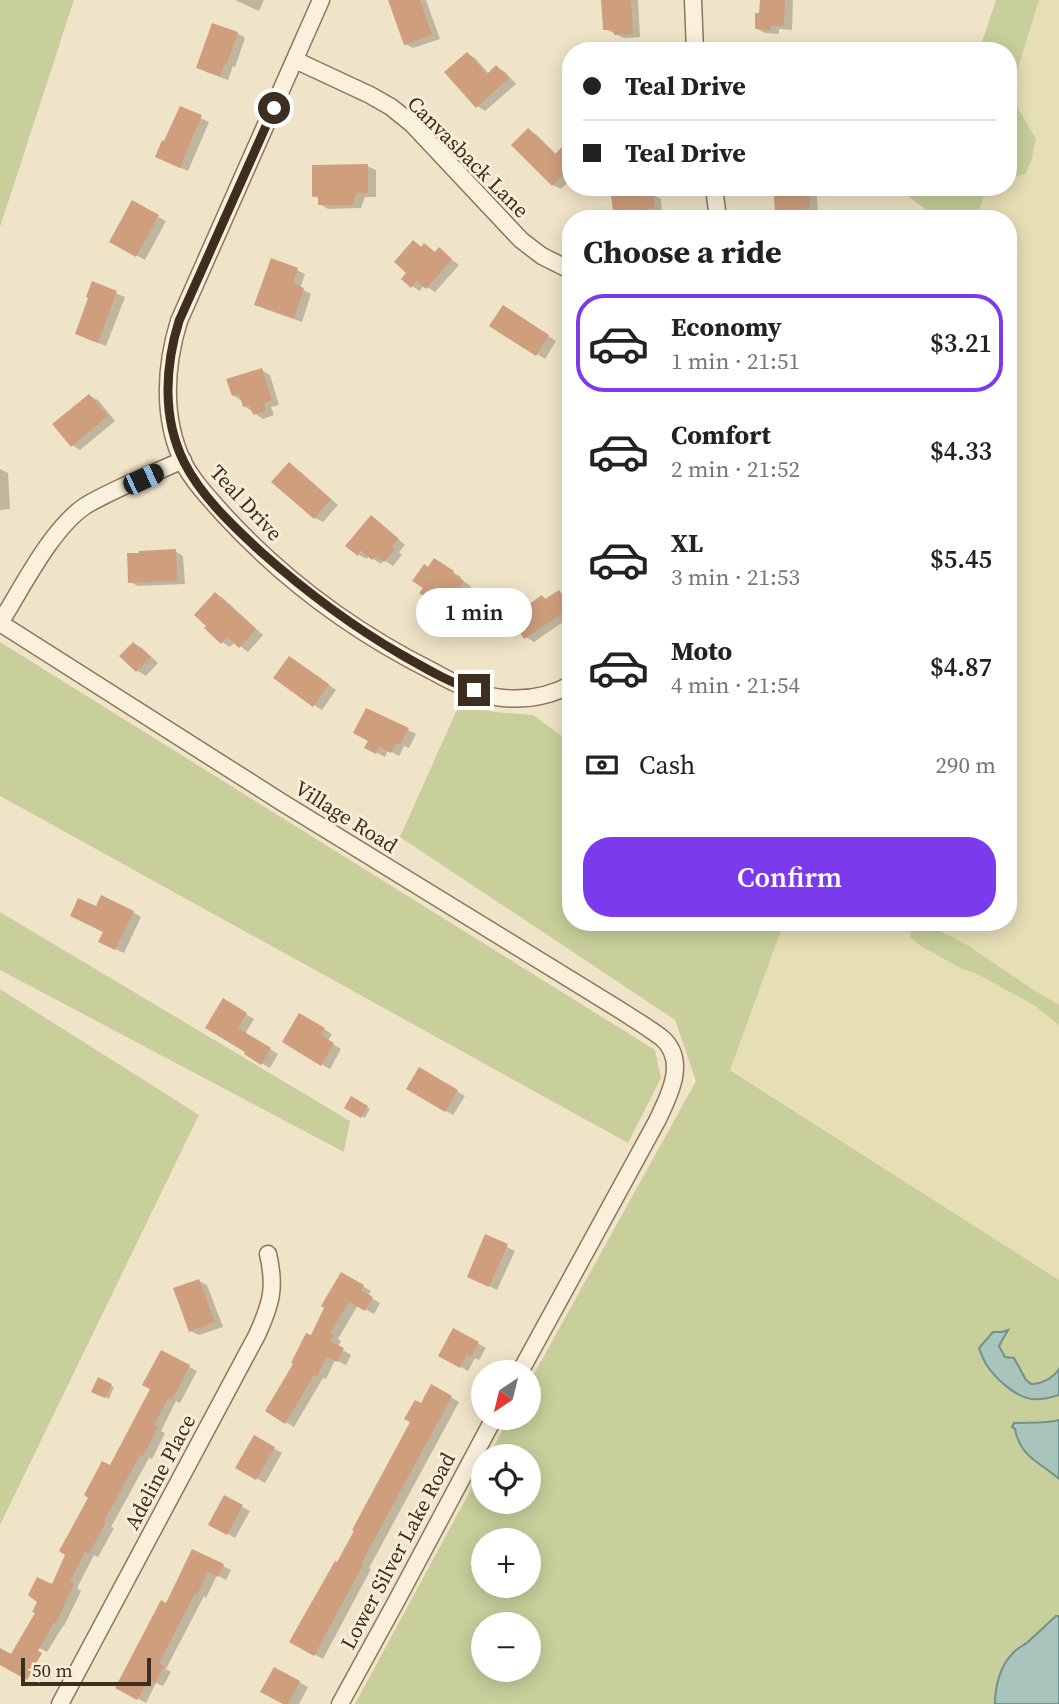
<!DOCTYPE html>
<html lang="en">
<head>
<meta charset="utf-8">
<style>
	body { margin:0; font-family:"Source Serif 4",serif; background:#f2f2f2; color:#222; height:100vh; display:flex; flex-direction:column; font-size:26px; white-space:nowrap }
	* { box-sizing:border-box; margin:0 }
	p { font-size:23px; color:#767676 }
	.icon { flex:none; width:38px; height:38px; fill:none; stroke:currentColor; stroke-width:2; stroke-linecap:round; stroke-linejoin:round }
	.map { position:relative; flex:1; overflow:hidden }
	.drawer { position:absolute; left:562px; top:210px; width:455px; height:721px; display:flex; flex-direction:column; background:#fff; border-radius:28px; box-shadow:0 4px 18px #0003 }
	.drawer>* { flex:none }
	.hud { position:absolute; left:562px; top:42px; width:455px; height:154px; border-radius:28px; box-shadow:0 4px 18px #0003; display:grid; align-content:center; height:154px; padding:0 21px; background:#fff }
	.needle { width:46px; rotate:215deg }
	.buttons { position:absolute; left:471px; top:1360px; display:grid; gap:14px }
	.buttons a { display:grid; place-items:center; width:70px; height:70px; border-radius:50%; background:#fff; box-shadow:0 4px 18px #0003; font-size:35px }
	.scale { position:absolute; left:21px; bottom:18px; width:130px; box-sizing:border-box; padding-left:7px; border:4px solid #3d2e20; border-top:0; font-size:19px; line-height:24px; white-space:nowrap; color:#3d2e20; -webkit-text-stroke:5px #f7eed8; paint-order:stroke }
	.end { position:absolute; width:32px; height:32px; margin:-16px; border:9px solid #3d2e20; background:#fff; box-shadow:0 0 0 4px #fff }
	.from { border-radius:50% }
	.bubble { position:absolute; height:49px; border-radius:24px; background:#fff; box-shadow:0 4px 18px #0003; font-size:23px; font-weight:600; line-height:49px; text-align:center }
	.car { position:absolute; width:21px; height:42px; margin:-21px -10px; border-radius:9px; box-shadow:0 0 5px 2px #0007; background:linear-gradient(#222 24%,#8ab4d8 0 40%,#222 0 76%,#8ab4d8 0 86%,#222 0) }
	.hud b { display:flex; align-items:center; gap:24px; height:66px; font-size:26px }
	.hud b+b { border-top:2px solid #e0e0e0 }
	.hud i { width:18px; height:18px; background:#222 }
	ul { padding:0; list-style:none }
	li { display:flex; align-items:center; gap:21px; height:98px; margin:0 14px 10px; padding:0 7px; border:4px solid transparent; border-radius:28px }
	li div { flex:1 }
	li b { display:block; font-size:26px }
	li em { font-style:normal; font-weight:600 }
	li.current { border-color:#7c3aed }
	li>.icon { width:63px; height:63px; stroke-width:1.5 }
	h2 { padding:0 21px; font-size:32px; line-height:84px }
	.pay { display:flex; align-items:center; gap:18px; height:77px; padding:0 21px; font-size:26px }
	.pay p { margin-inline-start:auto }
	.cta { display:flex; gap:14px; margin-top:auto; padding:14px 21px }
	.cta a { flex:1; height:80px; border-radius:28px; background:#7c3aed; color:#fff; font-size:28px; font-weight:600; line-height:80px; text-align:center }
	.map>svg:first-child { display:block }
</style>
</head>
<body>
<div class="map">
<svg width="1059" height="1704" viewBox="0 0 1059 1704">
	<rect width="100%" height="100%" fill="#f0e4c8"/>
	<!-- farmland -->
	<path fill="#e6deb5" d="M1039 0H1059V1005L1032 989 966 944 938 930 912 923 921 946 960 968 979 975 1035 1006 1059 1025V1280L730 1069 784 922H1008V219H976L987 187H1008V178H1012L1036 139 1010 94Z"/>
	<!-- green -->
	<path fill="#c9cf9b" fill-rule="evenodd" d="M0 0H74L0 227Z
		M996 0H1039L1010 94 1036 139 1031 161 1025 174 1008 178V51H920L950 43 982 42Z
		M901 187H987L976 219H922L925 209 908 196Z
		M0 642 655 1050 661 1078 628 1143 0 796Z
		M460 703 494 712 533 715 570 742V922H784L730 1070 1059 1280V1369C1053 1379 1042 1383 1031 1384L1026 1380 1014 1358 1005 1357 999 1346 1008 1331 993 1332 1018 1395C1033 1399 1044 1400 1059 1395V1420C1044 1424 1030 1421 1014 1423L1017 1440 1059 1479V1616C1048 1620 1041 1629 1033 1638 1027 1643 1020 1646 1014 1652 1000 1665 995 1685 995 1704H355L483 1467V1502H528V1456H489L509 1418H528L529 1383 696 1081 675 1020 400 837ZM483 1540H528V1586H483ZM483 1624H528V1670H483Z
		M0 912 350 1121 344 1152 0 970Z
		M912 923 938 930 966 944 1032 989 1056 1003 1059 1005V1025L1035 1006 979 975 960 968 921 946 910 937Z
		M0 989 199 1115 0 1525Z"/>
	<!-- water -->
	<path fill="#a9c4bc" stroke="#6f938a" stroke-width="2" d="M1008 1330 999 1346 1005 1357 1014 1358 1026 1380 1031 1384C1042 1384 1053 1378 1059 1369V1395C1050 1398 1040 1400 1031 1399 1014 1396 995 1378 986 1364 983 1359 981 1353 979 1348L993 1332H1002Z
		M1059 1420V1479C1040 1462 1020 1457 1015 1429L1012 1427 1014 1423C1029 1422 1044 1424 1059 1420Z
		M1056 1616H1059V1704H995C995 1686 1000 1666 1013 1653 1018 1647 1026 1645 1031 1639 1040 1631 1047 1624 1056 1616Z"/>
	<!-- shadow -->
	<path fill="#0003" d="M235 0H264L259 11Z
		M390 0H426L440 39 413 48 405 44Z
		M603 0H638L640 37 624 38 605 29Z
		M761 0H793L792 30 779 29V34L765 33 756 28 761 15Z
		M237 33 245 38 235 67 233 66 228 80 206 72 198 67Z
		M467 54 475 58 489 74 497 67 505 72 516 84 485 111 477 106Z
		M180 108 209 122 188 171 165 161Z
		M529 130 537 135 557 155 570 141V180L561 189 553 185Z
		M367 166 376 170V197H365L361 208 328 209 320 204V199L314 196Z
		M627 187H648L653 190V195L661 199 662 212 653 213 654 219H616Z
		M775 187H816L818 212 785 215 777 210Z
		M132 203 166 221 145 260 111 241Z
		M413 242 423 248 425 245 436 253 439 250 459 265 435 292 424 285 420 291 412 286 409 273Z
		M297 270 305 274 300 288 311 294 302 322 265 309 257 304Z
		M93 284 125 297 106 346 85 338Z
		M503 308 556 341 545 359 492 326Z
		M261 370 270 375 279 405 271 407 274 415 263 419 244 406 242 401 233 395Z
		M90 396 98 400 115 421 80 450 72 445Z
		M0 469 8 473 10 509 0 510Z
		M297 469 338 505 323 522 315 518Z
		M379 522 405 545 399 552 402 555 393 566 384 560 381 564 369 556 367 559 359 555Z
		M175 551 183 556 185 584 138 586 130 582Z
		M434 561 461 577 460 579 471 586 454 613 446 608 425 587 429 569Z
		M559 592 567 597 570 602V617L534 642 526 637 542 597 548 600Z
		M216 594 224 599 263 635 248 652 235 642 230 647 222 642Z
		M134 644 142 648 158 663 146 676 138 671 122 656Z
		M298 663 336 690 322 710 314 705Z
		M408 730 416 734 409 748 404 746 399 756 388 750 385 757 366 747 370 741Z
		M97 908 133 912 141 917 124 953 108 946Z
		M224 1001 254 1019 245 1034 278 1054 270 1068 246 1054Z
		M300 1015 332 1034 328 1041 341 1049 330 1069 284 1042Z
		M420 1069 465 1096 453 1115 408 1088Z
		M351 1099 370 1109 365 1118 346 1107Z
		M486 1237 515 1251 497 1290 477 1280Z
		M342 1274 371 1291 368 1296 380 1303 374 1314 358 1305 338 1339 341 1341 338 1347 351 1355 346 1365 335 1360 326 1379 323 1378 294 1427 267 1411 312 1337Z
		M199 1281 207 1285 223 1327 199 1335 190 1331Z
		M454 1330 486 1348 479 1360 475 1358 468 1371 440 1356Z
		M161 1352 197 1371 180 1403 176 1401 161 1431 165 1433 152 1459 149 1458 111 1527 114 1528 98 1557 94 1555 77 1588 81 1591 64 1626H63L47 1652 22 1639 53 1586 111 1468 152 1389Z
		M99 1380 114 1387 109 1399 93 1391Z
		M432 1386 459 1402 369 1568 371 1569 323 1659 292 1642 338 1565Z
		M254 1437 282 1453 265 1483 237 1468Z
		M225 1498 250 1511 235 1538 211 1524Z
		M193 1551 231 1570 226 1580 217 1575 206 1598 204 1596 166 1669 171 1672 163 1686 156 1683 146 1703 118 1688 167 1605Z
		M275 1669 308 1687 299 1704H286Z"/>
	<!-- building -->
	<path fill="#cf9f7d" d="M388 0H420L432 35 404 45Z
		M601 0H631L633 34 614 35V30H603Z
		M760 0H785L784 26H771V30L755 29V13H759Z
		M212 23 238 32 227 64 225 63 220 76 196 68Z
		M467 52 487 74 496 65 509 78 476 108 444 72Z
		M180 106 202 115 180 168 155 157 162 140 164 141Z
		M528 128 555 154 570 139V168L552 186 511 145Z
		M368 164V193H357L352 205H318V196L312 197V165Z
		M610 187H645L646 194 653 193 655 208 646 209 647 215 632 217V219H614Z
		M773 187H808L810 208 775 211Z
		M132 200 159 215 136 257 109 242Z
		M413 240 421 247 424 243 435 252 439 247 452 259 426 289 417 281 411 288 401 279 406 273 394 262Z
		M271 258 298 268 293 283 304 288 294 318 254 305Z
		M92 281 117 291 98 343 75 334 88 298 86 297Z
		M503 305 549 335 536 356 489 326Z
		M262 368 272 400 264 403 266 411 253 415 250 405 243 407 239 394 232 396 226 379Z
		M89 394 108 416 71 447 52 424Z
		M289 462 331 499 314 519 271 482Z
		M371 515 399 539 392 546 395 549 384 562 376 556 372 560 361 551 358 556 345 546Z
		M176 549 177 581 128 583 127 553H139V551Z
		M434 558 454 571 453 573 464 581 445 610 419 593 423 588 412 581 424 564 428 567Z
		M559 590 570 608 524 639 510 617 542 595 545 599Z
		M215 592 256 629 239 648 227 637 221 644 204 628 206 626 194 615Z
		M133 642 151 657 136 672 119 656Z
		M289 656 329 684 313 707 273 678Z
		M366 708 409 728 400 745 396 743 391 753 379 747 376 754 364 748 368 741 353 733Z
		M101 895 134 911 115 950 98 942 103 932 70 916 78 898 96 906Z
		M223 998 247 1013 238 1028 271 1048 261 1065 244 1054 245 1052 205 1028Z
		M299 1013 325 1028 321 1035 334 1043 321 1066 282 1042Z
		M419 1067 458 1090 445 1112 406 1089Z
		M351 1096 368 1106 361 1118 344 1108Z
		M485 1234 508 1244 489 1287 467 1277Z
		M341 1272 364 1285 361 1290 373 1297 365 1311 349 1302 330 1333 334 1335 330 1341 344 1348 337 1362 327 1357 317 1376 314 1375 285 1424 265 1411 293 1364 291 1363 306 1333 311 1335 324 1308 321 1306Z
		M199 1279 215 1322 189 1332 173 1288Z
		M453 1328 479 1342 471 1357 467 1355 460 1368 438 1356Z
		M161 1350 190 1365 172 1400 168 1398 154 1425 158 1427 143 1456 140 1455 104 1521 106 1522 89 1554 85 1552 70 1582 74 1584 56 1623H54L38 1651 42 1653 27 1680 0 1665V1648L11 1654 35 1613 32 1612 37 1602 28 1595 37 1577 52 1584 65 1555 59 1551 88 1498 84 1495 102 1461 110 1465 150 1389 142 1385Z
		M98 1377 112 1384 105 1398 91 1392Z
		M431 1384 452 1396 362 1562 364 1563 314 1656 289 1642 335 1561 337 1562 354 1531 352 1530 410 1422 404 1419 415 1400 421 1403Z
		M254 1435 275 1447 256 1480 235 1468Z
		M224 1495 243 1505 227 1535 208 1525Z
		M192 1549 224 1564 218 1577 208 1572 197 1595 195 1593 159 1663 164 1666 155 1683 148 1680 137 1700 115 1688 161 1600 166 1603Z
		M274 1667 300 1681 288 1704H283L260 1692Z"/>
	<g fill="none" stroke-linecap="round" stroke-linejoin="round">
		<!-- minor casing -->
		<g stroke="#8d765c" stroke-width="19">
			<path id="minor" d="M321 0 179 321C165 366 162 418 183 462 194 483 210 499 225 516 284 580 356 633 434 672 455 684 479 696 503 698 526 700 550 696 570 685
				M693 0 695 51
				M295 60 370 95 391 107 412 124 521 240 542 256 570 270
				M714 187 718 219
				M0 623 283 803 620 1010C634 1019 649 1028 662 1038 688 1061 669 1096 657 1121L520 1372
				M0 623C22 588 51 529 85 506 113 489 152 474 183 460
				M60 1704 257 1335C271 1304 276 1288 268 1254
				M340 1704 397 1600 494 1418"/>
		</g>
		<!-- minor -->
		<use href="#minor" stroke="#faf1dc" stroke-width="16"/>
	</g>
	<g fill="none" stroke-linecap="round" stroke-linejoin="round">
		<!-- route -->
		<path stroke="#3d2e20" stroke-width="9" d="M274 108 179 321C165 366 162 418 184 462 201 496 232 525 260 551 304 590 350 625 402 655 425 668 448 682 474 690"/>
	</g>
	<g text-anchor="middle" stroke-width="6" stroke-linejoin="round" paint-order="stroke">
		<!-- street labels -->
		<g font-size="21" fill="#3d2e20" stroke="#f7eed8">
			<text transform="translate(468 157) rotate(45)" y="7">Canvasback Lane</text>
			<text transform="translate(246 503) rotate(47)" y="7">Teal Drive</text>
			<text transform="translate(346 817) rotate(32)" y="7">Village Road</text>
			<text transform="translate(160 1472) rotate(-62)" y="7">Adeline Place</text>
			<text transform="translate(398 1551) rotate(-62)" y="7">Lower Silver Lake Road</text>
		</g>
	</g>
</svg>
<div class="buttons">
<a><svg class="needle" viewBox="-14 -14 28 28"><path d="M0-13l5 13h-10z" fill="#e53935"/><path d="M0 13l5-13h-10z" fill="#767676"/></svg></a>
<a><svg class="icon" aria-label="locate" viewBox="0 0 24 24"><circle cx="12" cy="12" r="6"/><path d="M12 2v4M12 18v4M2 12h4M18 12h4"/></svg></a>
<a>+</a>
<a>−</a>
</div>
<div class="scale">50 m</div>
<i class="end from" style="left:274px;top:108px"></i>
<i class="end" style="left:474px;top:690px"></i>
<div class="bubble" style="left:416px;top:588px;width:116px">1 min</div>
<i class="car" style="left:143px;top:479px;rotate:65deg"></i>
<div class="hud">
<b><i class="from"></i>Teal Drive</b>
<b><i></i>Teal Drive</b>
</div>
<section class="drawer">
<h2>Choose a ride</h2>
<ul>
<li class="current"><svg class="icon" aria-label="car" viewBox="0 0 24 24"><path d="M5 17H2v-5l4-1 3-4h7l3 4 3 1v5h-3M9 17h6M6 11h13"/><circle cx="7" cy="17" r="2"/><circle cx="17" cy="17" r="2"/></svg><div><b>Economy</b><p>1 min · 21:51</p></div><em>$3.21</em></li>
<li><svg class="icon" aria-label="car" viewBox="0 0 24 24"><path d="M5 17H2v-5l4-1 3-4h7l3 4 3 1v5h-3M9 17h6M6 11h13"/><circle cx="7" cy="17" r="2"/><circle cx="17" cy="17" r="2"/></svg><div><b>Comfort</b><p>2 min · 21:52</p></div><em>$4.33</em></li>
<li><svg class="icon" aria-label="car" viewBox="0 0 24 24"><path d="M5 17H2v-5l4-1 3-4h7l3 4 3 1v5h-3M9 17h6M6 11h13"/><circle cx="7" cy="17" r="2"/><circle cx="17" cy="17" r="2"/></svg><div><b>XL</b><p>3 min · 21:53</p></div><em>$5.45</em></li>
<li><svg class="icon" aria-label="car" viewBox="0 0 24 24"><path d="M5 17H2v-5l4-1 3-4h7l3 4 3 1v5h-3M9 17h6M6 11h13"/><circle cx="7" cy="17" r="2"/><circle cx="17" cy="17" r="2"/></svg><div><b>Moto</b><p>4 min · 21:54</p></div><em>$4.87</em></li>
</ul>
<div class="pay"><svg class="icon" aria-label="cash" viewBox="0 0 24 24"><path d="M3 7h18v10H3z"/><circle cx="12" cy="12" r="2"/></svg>Cash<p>290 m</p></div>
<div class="cta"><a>Confirm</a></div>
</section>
</div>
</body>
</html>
